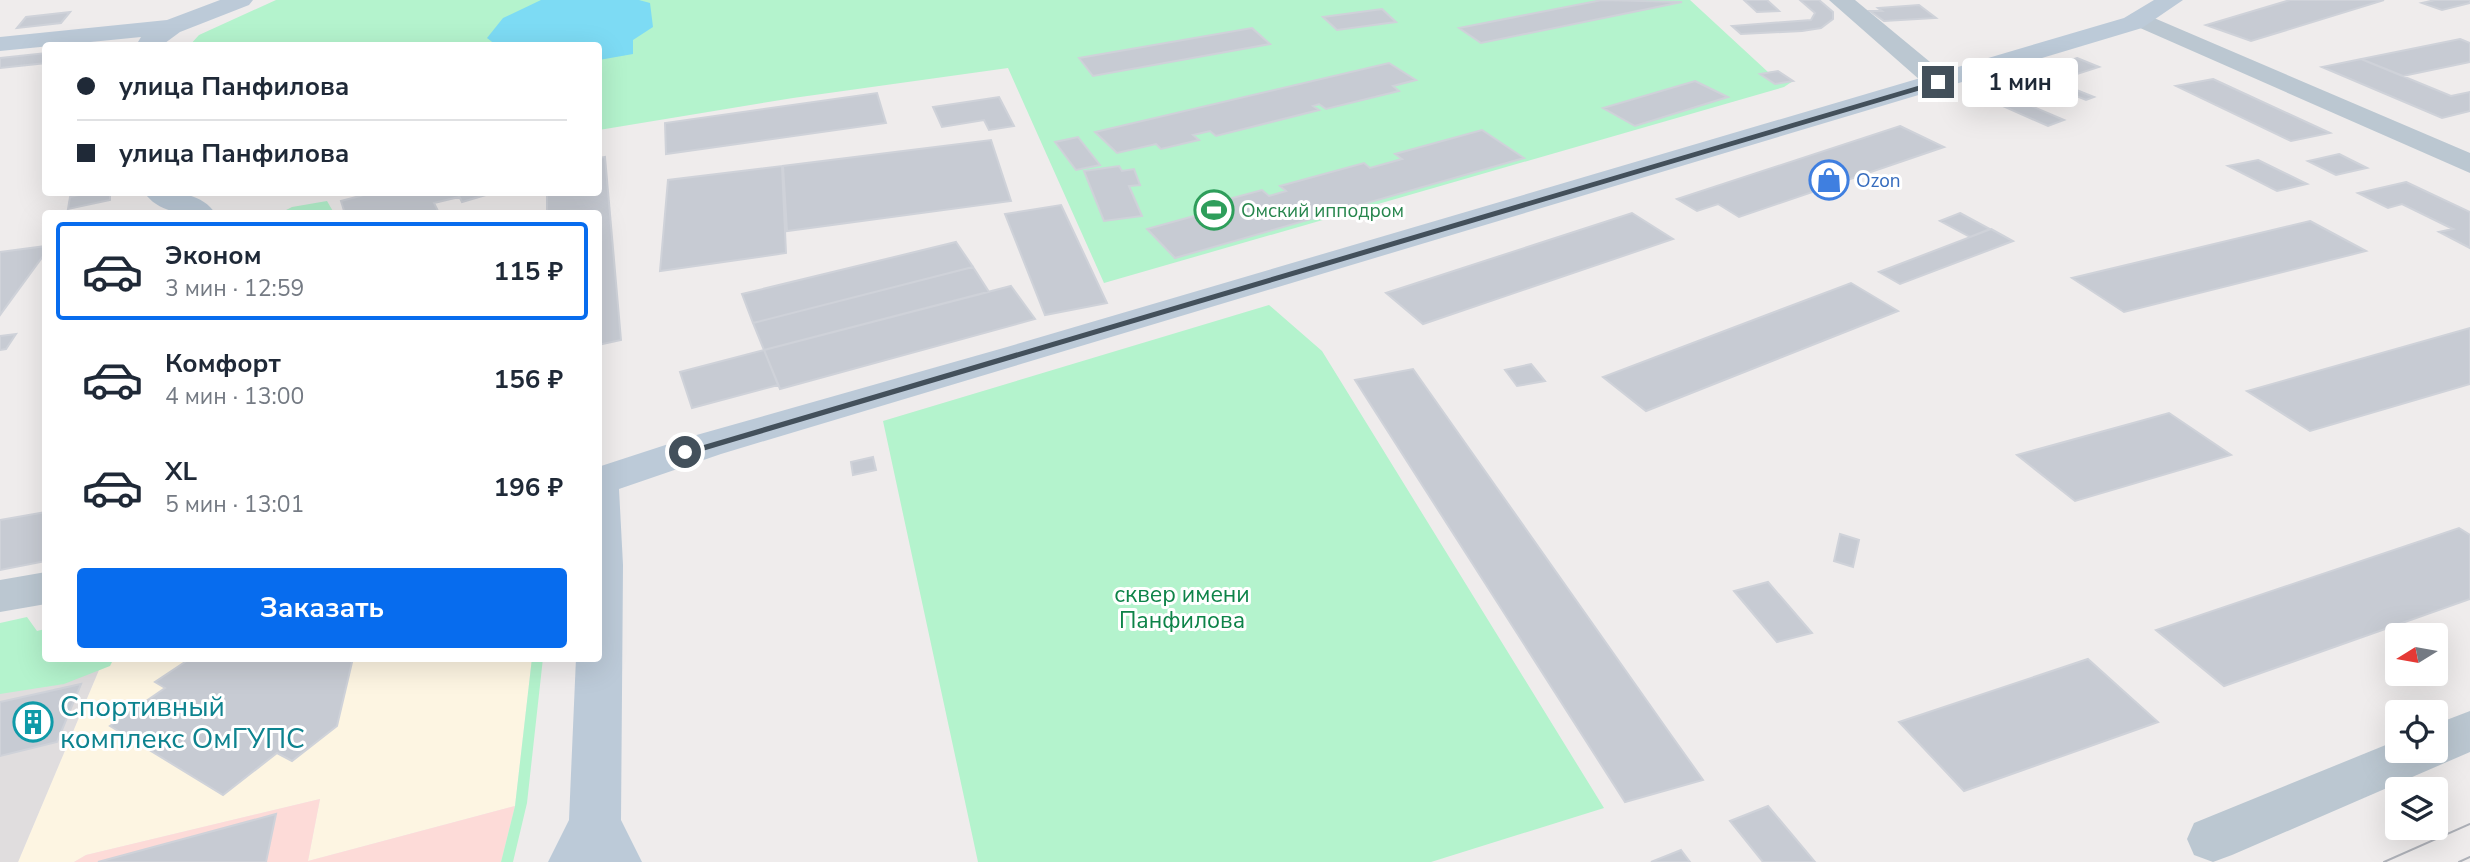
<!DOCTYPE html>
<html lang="ru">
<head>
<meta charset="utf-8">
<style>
	body { margin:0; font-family:"Nunito Sans",sans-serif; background:#f2f2f3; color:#1f2937; height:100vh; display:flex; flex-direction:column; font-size:26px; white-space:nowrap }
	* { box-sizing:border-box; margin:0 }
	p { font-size:23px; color:#747a83 }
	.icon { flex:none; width:38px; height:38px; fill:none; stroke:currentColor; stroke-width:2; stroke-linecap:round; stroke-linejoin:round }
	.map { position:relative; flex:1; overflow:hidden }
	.side { position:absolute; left:42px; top:210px; width:560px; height:452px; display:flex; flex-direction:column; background:#fff; border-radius:7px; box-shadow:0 7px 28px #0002 }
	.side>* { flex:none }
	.hud { position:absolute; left:42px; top:42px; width:560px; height:154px; border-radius:7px; box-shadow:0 7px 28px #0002; display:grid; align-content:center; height:154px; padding:0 35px; background:#fff }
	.needle { width:46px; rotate:259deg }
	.tools { position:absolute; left:2385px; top:623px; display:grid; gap:14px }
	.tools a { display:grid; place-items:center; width:63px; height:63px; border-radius:7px; background:#fff; box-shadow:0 7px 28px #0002; font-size:35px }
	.end { position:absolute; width:32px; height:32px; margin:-16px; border:9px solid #43505b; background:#fff; box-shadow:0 0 0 4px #fff }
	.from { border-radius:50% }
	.bubble { position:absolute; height:49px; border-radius:7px; background:#fff; box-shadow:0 7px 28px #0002; font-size:23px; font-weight:700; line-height:49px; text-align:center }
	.hud b { display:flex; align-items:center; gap:24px; height:66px; font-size:26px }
	.hud b+b { border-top:2px solid #e0e1e3 }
	.hud i { width:18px; height:18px; background:#1f2937 }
	ul { padding:12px 0 0; list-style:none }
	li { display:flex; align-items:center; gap:21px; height:98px; margin:0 14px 10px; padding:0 21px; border:4px solid transparent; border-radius:7px }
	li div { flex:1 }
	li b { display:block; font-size:26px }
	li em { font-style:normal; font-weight:700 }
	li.active { border-color:#076cee }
	li>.icon { width:63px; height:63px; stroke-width:1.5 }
	.primary-button { display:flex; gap:14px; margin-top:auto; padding:14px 35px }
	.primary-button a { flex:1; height:80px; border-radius:7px; background:#076cee; color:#fff; font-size:28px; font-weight:700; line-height:80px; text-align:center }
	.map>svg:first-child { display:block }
</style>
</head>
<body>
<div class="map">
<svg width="2470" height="862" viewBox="0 0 2470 862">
	<rect width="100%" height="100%" fill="#efecec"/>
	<!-- commercial -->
	<path fill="#fdf5e2" d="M104 658H532L515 806 308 861 320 799 86 855 74 862H18Z"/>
	<!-- education -->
	<path fill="#e0ddde" d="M0 644 46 658H104L18 862H0Z"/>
	<!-- medical -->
	<path fill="#fddbd8" d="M320 799 308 861 515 806 501 862H74L86 855Z"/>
	<!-- green -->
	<path fill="#b4f3cd" d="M276 0H1690L1768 72 1778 71 1793 81 1784 87 1104 283 1008 68 793 98 599 130 598 46H189L199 35Z
		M327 201 334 213H280L292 207Z
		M1269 305 1322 351 1604 808 1431 862H978L883 421Z
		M27 617 37 631 45 629 46 658H114L110 666 64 684 0 694V623Z
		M532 658H543L527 803 513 862H501L515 806Z"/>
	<!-- water -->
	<path fill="#7ddbf4" d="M541 0H639L650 3 653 27 633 40V54L599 60 598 46 496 45 487 38 503 18Z"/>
	<!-- building -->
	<path fill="#c7cbd3" stroke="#cfd2d9" stroke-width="2" d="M1602 0 1682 2 1481 43 1459 28Z
		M1744 0H1767L1779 11 1757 12Z
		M1800 0H1819L1833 12V19L1821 28 1802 31 1741 34 1732 26 1811 20 1815 13Z
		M2290 0H2384L2251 41 2206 25Z
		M2435 0H2470V3L2442 10 2422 3Z
		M1919 5 1936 18 1884 21 1870 11H1882L1878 8Z
		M1382 9 1396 22 1337 30 1323 17Z
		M70 12 61 23 17 28 26 17Z
		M1252 28 1270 44 1093 76 1079 58Z
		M2460 39 2470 43V62L2403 76 2361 59Z
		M46 53V63L0 68V58Z
		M2077 58 2099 67 2071 76 2049 67Z
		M2361 59 2451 96 2470 92V111L2442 118 2322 67Z
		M1389 63 1416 80 1393 86 1399 91 1326 109 1319 104 1313 106 1319 110 1216 136 1210 131 1193 135 1199 140 1161 149 1156 144 1117 153 1095 132Z
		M1778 71 1793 81 1775 84 1760 74Z
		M2049 79 2094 97 2086 100 2064 91 2040 99 2017 89Z
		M2213 79 2330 133 2291 141 2176 86Z
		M1695 81 1728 97 1635 126 1603 108Z
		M1994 90 2064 120 2048 126 1978 95Z
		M877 93 886 123 666 154 665 123Z
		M999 97 1014 126 989 130 984 120 942 127 933 107Z
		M1900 126 1944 147 1739 217 1718 204 1697 211 1677 199Z
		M1482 130 1524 158 1175 258 1147 229 1205 213 1199 207 1262 190 1269 196 1286 191 1280 186 1364 163 1370 168 1402 159 1395 154Z
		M1078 137 1100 165 1076 170 1055 142Z
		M991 140 1011 201 787 231 783 166Z
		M2339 154 2367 168 2336 175 2308 161Z
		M605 157 621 340 598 345V214H547V192H598V158Z
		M2258 160 2307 184 2277 191 2228 166Z
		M782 166 786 253 660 271 668 180Z
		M1119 166 1122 171 1134 169 1140 185 1129 186 1142 216 1104 221 1084 171Z
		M2406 182 2470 212V248L2439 232 2453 229 2402 204 2388 208 2358 193Z
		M92 192H110V200L68 209 70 197Z
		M375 192H457L459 197 434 203 438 211 427 214H345L341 201Z
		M457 192H496L462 202Z
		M1061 205 1107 303 1045 315 1005 214Z
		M1632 213 1673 239 1423 324 1386 293Z
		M1960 213 1990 229 1970 237 1940 221Z
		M2310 221 2366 251 2124 312 2072 278Z
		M1991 229 2013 241 1900 284 1879 272Z
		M956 242 973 267 753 323 742 294Z
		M46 246V252L0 315V252Z
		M973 267 989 292 764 350 753 323Z
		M1851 283 1898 311 1646 411 1603 377Z
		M1011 286 1035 319 780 389 764 350Z
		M2470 328V384L2310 431 2247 391Z
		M16 334 6 349 0 350V336Z
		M764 350 778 385 692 408 680 372Z
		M1531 364 1545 381 1517 386 1505 370Z
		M1413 369 1671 735 1703 780 1625 802 1355 380Z
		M2169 413 2231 455 2075 501 2017 455Z
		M873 457 876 470 853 475 851 462Z
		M46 512V561L0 570V520Z
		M2459 528 2470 535V599L2224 686 2156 630Z
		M1840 534 1859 540 1853 567 1834 561Z
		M1768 582 1812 633 1777 642 1734 591Z
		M191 658H353L337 726 292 761 277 753 223 795 110 726 165 688 155 682Z
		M2088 659 2158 722 1964 791 1899 722Z
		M81 684 57 742 0 756V702Z
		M1768 806 1815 862H1763L1730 821Z
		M276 814 266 862H98Z
		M1681 850 1690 862H1651Z"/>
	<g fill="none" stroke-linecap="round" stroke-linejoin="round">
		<!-- minor -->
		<path fill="#bbc7d1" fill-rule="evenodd" d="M1829 0H1855L1947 76 1951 82 1947 88H1929Z
			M2140 12 2470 153V173L2131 24 2128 19 2131 14Z
			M46 572V604L0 612V580Z
			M2470 711V752L2232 855 2213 862 2194 855 2187 839 2194 823 2398 740V751H2436V724Z"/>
		<!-- secondary -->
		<path fill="#bccad8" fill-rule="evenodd" d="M220 0H253L249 5 180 32 161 46H140L138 42 141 37 0 51V37L167 20Z
			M2154 0H2183L2142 28 721 454 619 489 623 565 621 820 642 862H548L569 820 576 658H598V467L693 436 1007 347 2124 18Z
			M144 192C169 192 200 190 216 214 191 214 160 216 144 192Z"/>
		<!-- tram -->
		<path stroke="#aeb1b8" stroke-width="2" d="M2384 862 2470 824
			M2459 862 2470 857"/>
	</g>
	<!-- route -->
	<path fill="#43505b" d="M1938 80 1941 84 689 455 680 452Z"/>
	<!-- icons -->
	<defs>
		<g id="shop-ring" transform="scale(2.0125)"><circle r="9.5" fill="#fff" stroke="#3f7fe0" stroke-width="1.5"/><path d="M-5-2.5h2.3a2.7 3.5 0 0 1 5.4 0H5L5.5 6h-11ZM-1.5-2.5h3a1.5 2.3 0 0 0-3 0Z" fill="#3f7fe0"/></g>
		<g id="stadium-ring" transform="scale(2.0125)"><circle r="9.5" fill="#fff" stroke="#2e9e5b" stroke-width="1.5"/><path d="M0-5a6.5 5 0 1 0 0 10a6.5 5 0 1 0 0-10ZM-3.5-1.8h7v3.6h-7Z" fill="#2e9e5b"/></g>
		<g id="building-ring" transform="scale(2.0125)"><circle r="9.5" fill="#fff" stroke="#0f9aa8" stroke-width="1.5"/><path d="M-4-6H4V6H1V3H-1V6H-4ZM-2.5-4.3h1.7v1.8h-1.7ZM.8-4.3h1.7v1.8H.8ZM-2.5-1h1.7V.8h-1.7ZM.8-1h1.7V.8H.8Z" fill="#0f9aa8"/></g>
	</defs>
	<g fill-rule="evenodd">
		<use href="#shop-ring" x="1829" y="180"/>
		<use href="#stadium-ring" x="1214" y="210"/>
		<use href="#building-ring" x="33" y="722"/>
	</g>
	<g text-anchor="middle" stroke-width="6" stroke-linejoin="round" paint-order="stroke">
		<!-- far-shop labels -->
		<g font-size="19" fill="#366cbe" stroke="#fff" text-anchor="start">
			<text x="1856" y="187">Ozon</text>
		</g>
		<!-- far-leisure labels -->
		<g font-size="19" fill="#27864d" stroke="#fff" text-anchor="start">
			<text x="1241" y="217">Омский ипподром</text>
		</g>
		<!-- park labels -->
		<g font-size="23" fill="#0d8348" stroke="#fff">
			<text x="1182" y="602">сквер имени<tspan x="1182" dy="26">Панфилова</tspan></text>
		</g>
		<!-- near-culture labels -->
		<g font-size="28" fill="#0d838f" stroke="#fff" text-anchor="start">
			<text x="60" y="716">Спортивный<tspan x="60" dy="32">комплекс ОмГУПС</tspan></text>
		</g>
	</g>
</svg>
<div class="tools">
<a><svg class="needle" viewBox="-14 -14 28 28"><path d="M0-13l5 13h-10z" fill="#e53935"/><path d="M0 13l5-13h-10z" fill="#747a83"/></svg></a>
<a><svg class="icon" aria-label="locate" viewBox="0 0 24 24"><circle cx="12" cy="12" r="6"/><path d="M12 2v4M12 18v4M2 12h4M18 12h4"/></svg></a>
<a><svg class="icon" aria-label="layers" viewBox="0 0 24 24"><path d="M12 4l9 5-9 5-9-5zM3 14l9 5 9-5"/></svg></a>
</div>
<i class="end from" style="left:685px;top:452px"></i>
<i class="end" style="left:1938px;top:82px"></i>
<div class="bubble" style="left:1962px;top:58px;width:116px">1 мин</div>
<div class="hud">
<b><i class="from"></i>улица Панфилова</b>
<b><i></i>улица Панфилова</b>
</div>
<section class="side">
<ul>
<li class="active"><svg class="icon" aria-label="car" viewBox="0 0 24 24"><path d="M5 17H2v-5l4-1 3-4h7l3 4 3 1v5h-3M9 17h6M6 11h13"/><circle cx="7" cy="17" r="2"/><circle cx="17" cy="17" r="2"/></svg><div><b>Эконом</b><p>3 мин · 12:59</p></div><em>115 ₽</em></li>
<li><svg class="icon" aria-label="car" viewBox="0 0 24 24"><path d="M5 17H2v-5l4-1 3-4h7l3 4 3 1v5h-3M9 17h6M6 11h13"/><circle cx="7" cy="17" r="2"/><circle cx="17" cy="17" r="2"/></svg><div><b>Комфорт</b><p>4 мин · 13:00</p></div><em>156 ₽</em></li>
<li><svg class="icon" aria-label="car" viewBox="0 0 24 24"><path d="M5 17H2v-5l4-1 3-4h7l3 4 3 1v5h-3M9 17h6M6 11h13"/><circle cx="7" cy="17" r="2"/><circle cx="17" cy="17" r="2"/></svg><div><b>XL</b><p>5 мин · 13:01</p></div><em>196 ₽</em></li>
</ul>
<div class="primary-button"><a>Заказать</a></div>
</section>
</div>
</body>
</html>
